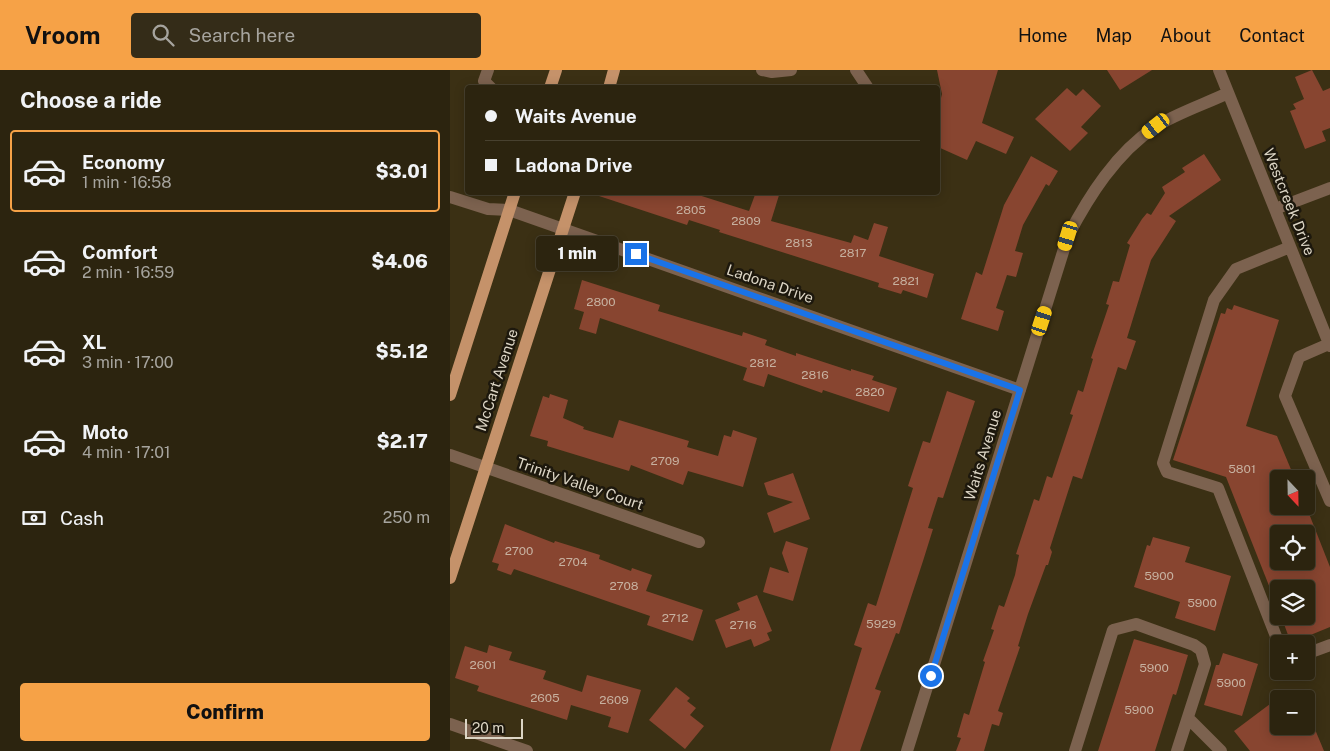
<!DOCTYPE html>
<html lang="en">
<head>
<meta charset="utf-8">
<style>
	body { margin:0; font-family:"Public Sans",sans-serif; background:#342c18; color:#f1f3f6; height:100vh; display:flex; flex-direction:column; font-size:19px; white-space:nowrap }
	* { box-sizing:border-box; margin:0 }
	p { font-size:16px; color:#a6a49e }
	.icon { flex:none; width:28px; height:28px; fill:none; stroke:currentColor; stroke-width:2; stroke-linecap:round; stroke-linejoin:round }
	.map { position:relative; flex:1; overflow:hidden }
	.panel { display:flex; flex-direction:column; background:#2c240f; width:450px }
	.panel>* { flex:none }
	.banner { position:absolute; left:15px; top:15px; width:475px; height:110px; border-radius:5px; box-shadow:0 2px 12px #0003,0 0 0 1px #48412f; display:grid; align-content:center; height:110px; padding:0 20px; background:#2c240f }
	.needle { width:32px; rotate:158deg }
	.tools { position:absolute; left:820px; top:400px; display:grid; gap:10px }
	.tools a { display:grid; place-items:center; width:45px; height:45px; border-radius:5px; background:#2c240f; box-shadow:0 2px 12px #0003,0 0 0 1px #48412f; font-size:25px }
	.scale { position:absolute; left:15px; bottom:12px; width:58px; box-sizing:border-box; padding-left:5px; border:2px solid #dcd5c5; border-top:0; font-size:14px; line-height:18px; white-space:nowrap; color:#dcd5c5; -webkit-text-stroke:4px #1d180d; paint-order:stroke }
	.end { position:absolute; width:22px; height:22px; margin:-11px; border:6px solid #1a73e8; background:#fff; box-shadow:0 0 0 2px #fff }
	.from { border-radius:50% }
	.bubble { position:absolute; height:35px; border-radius:5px; background:#2c240f; box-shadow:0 2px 12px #0003,0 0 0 1px #48412f; font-size:16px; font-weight:800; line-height:35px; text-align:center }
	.car { position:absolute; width:15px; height:30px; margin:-15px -8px; border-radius:6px; box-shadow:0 0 4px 1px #0007; background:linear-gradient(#f5c518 24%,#345 0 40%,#f5c518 0 76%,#345 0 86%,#f5c518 0) }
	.banner b { display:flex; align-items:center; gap:18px; height:48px; font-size:19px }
	.banner b+b { border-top:1px solid #48412f }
	.banner i { width:12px; height:12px; background:#f1f3f6 }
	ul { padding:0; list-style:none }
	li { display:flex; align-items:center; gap:15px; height:82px; margin:0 10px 8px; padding:0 10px; border:2px solid transparent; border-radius:5px }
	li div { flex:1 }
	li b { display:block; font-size:19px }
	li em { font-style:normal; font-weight:800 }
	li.current { border-color:#f6a247 }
	li>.icon { width:45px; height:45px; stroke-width:1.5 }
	h2 { padding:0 20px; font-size:22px; line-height:60px }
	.pay { display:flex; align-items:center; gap:12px; height:55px; padding:0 20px; font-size:19px }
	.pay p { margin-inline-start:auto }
	.button { display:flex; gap:10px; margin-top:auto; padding:10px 20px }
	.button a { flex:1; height:58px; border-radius:5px; background:#f6a247; color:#111; font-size:20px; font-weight:800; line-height:58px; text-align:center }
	header { display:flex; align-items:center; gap:30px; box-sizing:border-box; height:70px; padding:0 25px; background:#f6a247; color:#111 }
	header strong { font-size:24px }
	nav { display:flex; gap:28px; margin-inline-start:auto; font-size:18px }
	.search { width:350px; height:45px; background:#342c18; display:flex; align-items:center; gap:12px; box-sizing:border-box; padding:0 18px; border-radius:5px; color:#a6a49e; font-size:19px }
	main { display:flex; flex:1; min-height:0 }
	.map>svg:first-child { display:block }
</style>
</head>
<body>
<header>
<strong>Vroom</strong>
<div class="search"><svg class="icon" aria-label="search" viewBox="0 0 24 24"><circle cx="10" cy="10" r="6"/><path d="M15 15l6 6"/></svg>Search here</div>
<nav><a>Home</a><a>Map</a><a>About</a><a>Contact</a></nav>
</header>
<main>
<section class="panel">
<h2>Choose a ride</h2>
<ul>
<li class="current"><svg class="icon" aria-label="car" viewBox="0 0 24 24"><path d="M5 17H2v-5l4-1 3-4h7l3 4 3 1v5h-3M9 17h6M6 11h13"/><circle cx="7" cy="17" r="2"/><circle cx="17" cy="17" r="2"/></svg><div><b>Economy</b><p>1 min · 16:58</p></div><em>$3.01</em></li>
<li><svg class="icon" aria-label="car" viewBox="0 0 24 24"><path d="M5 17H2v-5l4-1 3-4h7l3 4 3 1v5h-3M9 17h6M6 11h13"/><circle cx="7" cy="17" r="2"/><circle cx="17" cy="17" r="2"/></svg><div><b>Comfort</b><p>2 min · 16:59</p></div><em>$4.06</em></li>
<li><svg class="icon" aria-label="car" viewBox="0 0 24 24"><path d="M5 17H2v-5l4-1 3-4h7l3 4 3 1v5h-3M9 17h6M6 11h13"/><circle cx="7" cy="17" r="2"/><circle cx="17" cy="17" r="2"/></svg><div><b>XL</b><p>3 min · 17:00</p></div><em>$5.12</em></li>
<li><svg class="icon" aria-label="car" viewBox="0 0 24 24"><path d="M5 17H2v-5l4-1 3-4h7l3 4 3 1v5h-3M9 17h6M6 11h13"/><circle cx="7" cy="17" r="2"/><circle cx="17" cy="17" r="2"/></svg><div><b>Moto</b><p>4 min · 17:01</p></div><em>$2.17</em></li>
</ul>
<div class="pay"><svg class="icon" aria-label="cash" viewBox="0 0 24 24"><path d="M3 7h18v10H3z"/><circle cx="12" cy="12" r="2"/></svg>Cash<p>250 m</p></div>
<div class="button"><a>Confirm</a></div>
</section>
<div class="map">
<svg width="880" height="681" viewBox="0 0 880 681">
	<rect width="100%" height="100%" fill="#3b3014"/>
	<!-- building -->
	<path fill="#884530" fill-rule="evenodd" d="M487 0H548L532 53 564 67 556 84 526 71 517 90 488 77V40L492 24Z
		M657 0H702L670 20Z
		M862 0 873 21 880 18V58L872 61 876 71 855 79 840 41 846 39 843 34 854 29 845 7Z
		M617 18 626 26 633 19 651 36 631 57 638 63 620 81 585 49Z
		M754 84 771 110 719 146 726 151 701 190 677 268 686 271 676 300 668 297 632 409 623 406 600 478 602 482 598 495H596L578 544 568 576 570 577 548 641 553 643 549 656 542 654 534 681H506L511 668 507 667 514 643 519 645 535 592 533 591 544 560 541 559 549 535 554 537 565 505 569 485 566 484 584 429 589 431 597 406 602 408 623 345 620 344 628 320 633 322 643 289 641 288 659 235 656 234 663 211 669 212 680 175 677 173 692 149 697 143 701 145 715 123 712 117 735 102 732 98Z
		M581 86 608 101 599 116 596 114 573 155 565 181 573 183 566 207 557 205 546 238 554 241 548 261 511 249 526 202 532 205 554 135Z
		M149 122H239L299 141 306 122H330L321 151 401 173 404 165 418 170 424 153 438 157 429 186 484 204 477 228 453 220 451 224 428 217 429 213 288 168 269 162 270 160 239 150 237 155 149 126Z
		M132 210 210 235 208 241 292 266 293 262 317 270 315 275 346 286V283L401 301V299L424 306 422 310 447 318 439 342 373 320 372 323 318 304 314 317 298 312 293 310 297 298 150 248 146 264 129 259 134 242 124 239Z
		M784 235 829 250 796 356 827 366 845 409H829V436H856L880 497V557L841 573 831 546H856V519H829V541L776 407 723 390 771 243 775 244 777 238 782 240ZM829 464H856V491H829Z
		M497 321 525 331 493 428 488 427 478 458 483 459 473 491 449 564 446 563 425 619 431 621 410 681H380L412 578 404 575 418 533 426 536 463 418 458 416 473 371 480 373Z
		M100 324 118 330 113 348 134 357 133 359 163 368 169 350 239 371 237 377 268 386 274 365 281 367 283 360 307 368 293 417 238 401 233 415 181 395 179 401 97 376 98 371 80 366 93 326 99 328Z
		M343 403 360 449 324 463 317 443 343 432 318 425 314 413Z
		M55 454 104 473 105 471 150 485 149 489 181 501 182 498 202 505 196 521 253 540 243 571 197 555 200 546 64 499 61 505 47 500 49 494 42 492Z
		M703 467 740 477 735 492 781 506 765 561 725 548 730 532 684 517 697 475 700 476Z
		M336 471 358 478 343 531 313 522 320 497 339 503 332 483Z
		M307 525 322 561 317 563 320 570 304 577 301 569 276 578 265 550 290 540 287 533Z
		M684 569 738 585 726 625 723 624 705 681H648Z
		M39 575 62 582 59 590 96 601 93 609 132 622 137 605 191 620 178 663 158 657 161 647 121 635 117 650 27 621 29 616 5 608 15 576 37 583Z
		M773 583 808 594 792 646 754 635 766 595H769Z
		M226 617 240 628 237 631 246 638 240 645 254 656 235 679 199 650Z
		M828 628 829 656H856V646L859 645 874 681H800L784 661Z"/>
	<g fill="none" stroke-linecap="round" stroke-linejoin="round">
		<!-- minor -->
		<path stroke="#7c624f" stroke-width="12" d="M38 0 34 11 41 18
			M312 0 322 2 341 0
			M406 0 418 18
			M769 0 880 276
			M0 127 38 139 59 140 570 320
			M825 139 880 118
			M879 274 849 287 835 326 880 431
			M0 385 249 472
			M829 574 768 418 717 402 713 393 764 230 786 199 840 177
			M856 584 880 575
			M738 648 771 681
			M0 654 77 681
			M457 681 618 166C639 126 666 83 705 57 727 43 755 34 778 23
			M625 681 663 560 686 554 744 575 751 580 755 594 727 681"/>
		<!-- major -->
		<path stroke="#c5926a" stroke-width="12" d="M100 18 106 0
			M159 18 164 0
			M0 325 65 122
			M0 508 125 122"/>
	</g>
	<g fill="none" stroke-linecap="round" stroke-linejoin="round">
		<!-- route -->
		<path stroke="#1a73e8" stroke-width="6" d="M186 184 570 320 481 606"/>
	</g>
	<g text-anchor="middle" stroke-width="5" stroke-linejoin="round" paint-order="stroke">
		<!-- number labels -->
		<g font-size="12" fill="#c7b1a0">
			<text x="241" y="144">2805</text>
			<text x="296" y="155">2809</text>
			<text x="349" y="177">2813</text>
			<text x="403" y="187">2817</text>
			<text x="456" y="215">2821</text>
			<text x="151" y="236">2800</text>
			<text x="313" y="297">2812</text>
			<text x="365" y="309">2816</text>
			<text x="420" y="326">2820</text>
			<text x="215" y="395">2709</text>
			<text x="792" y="403">5801</text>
			<text x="69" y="485">2700</text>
			<text x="123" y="496">2704</text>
			<text x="709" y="510">5900</text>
			<text x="174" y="520">2708</text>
			<text x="752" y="537">5900</text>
			<text x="225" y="552">2712</text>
			<text x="431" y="558">5929</text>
			<text x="293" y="559">2716</text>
			<text x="33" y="599">2601</text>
			<text x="704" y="602">5900</text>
			<text x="781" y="617">5900</text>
			<text x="95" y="632">2605</text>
			<text x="164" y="634">2609</text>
			<text x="689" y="644">5900</text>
		</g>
		<!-- street labels -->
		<g font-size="15" fill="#dcd5c5" stroke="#1d180d">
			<text transform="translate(839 132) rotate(68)" y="5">Westcreek Drive</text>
			<text transform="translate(320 214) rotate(19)" y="5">Ladona Drive</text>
			<text transform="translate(47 310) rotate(-72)" y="5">McCart Avenue</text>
			<text transform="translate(533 385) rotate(-73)" y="5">Waits Avenue</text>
			<text transform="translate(130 414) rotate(19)" y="5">Trinity Valley Court</text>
		</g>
	</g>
</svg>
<div class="tools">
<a><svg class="needle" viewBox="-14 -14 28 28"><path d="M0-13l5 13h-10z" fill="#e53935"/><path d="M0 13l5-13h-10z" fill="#a6a49e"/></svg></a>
<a><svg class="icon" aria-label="locate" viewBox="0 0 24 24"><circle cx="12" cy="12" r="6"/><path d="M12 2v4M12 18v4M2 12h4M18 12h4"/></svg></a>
<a><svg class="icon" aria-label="layers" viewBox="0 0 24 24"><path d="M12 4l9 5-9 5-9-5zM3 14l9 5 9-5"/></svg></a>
<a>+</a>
<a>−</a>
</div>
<div class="scale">20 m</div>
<i class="end from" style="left:481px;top:606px"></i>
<i class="end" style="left:186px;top:184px"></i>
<div class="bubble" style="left:86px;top:166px;width:82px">1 min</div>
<i class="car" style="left:706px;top:56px;rotate:232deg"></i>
<i class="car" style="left:618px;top:166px;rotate:197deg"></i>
<i class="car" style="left:592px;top:251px;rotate:18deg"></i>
<div class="banner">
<b><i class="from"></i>Waits Avenue</b>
<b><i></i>Ladona Drive</b>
</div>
</div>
</main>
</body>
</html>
